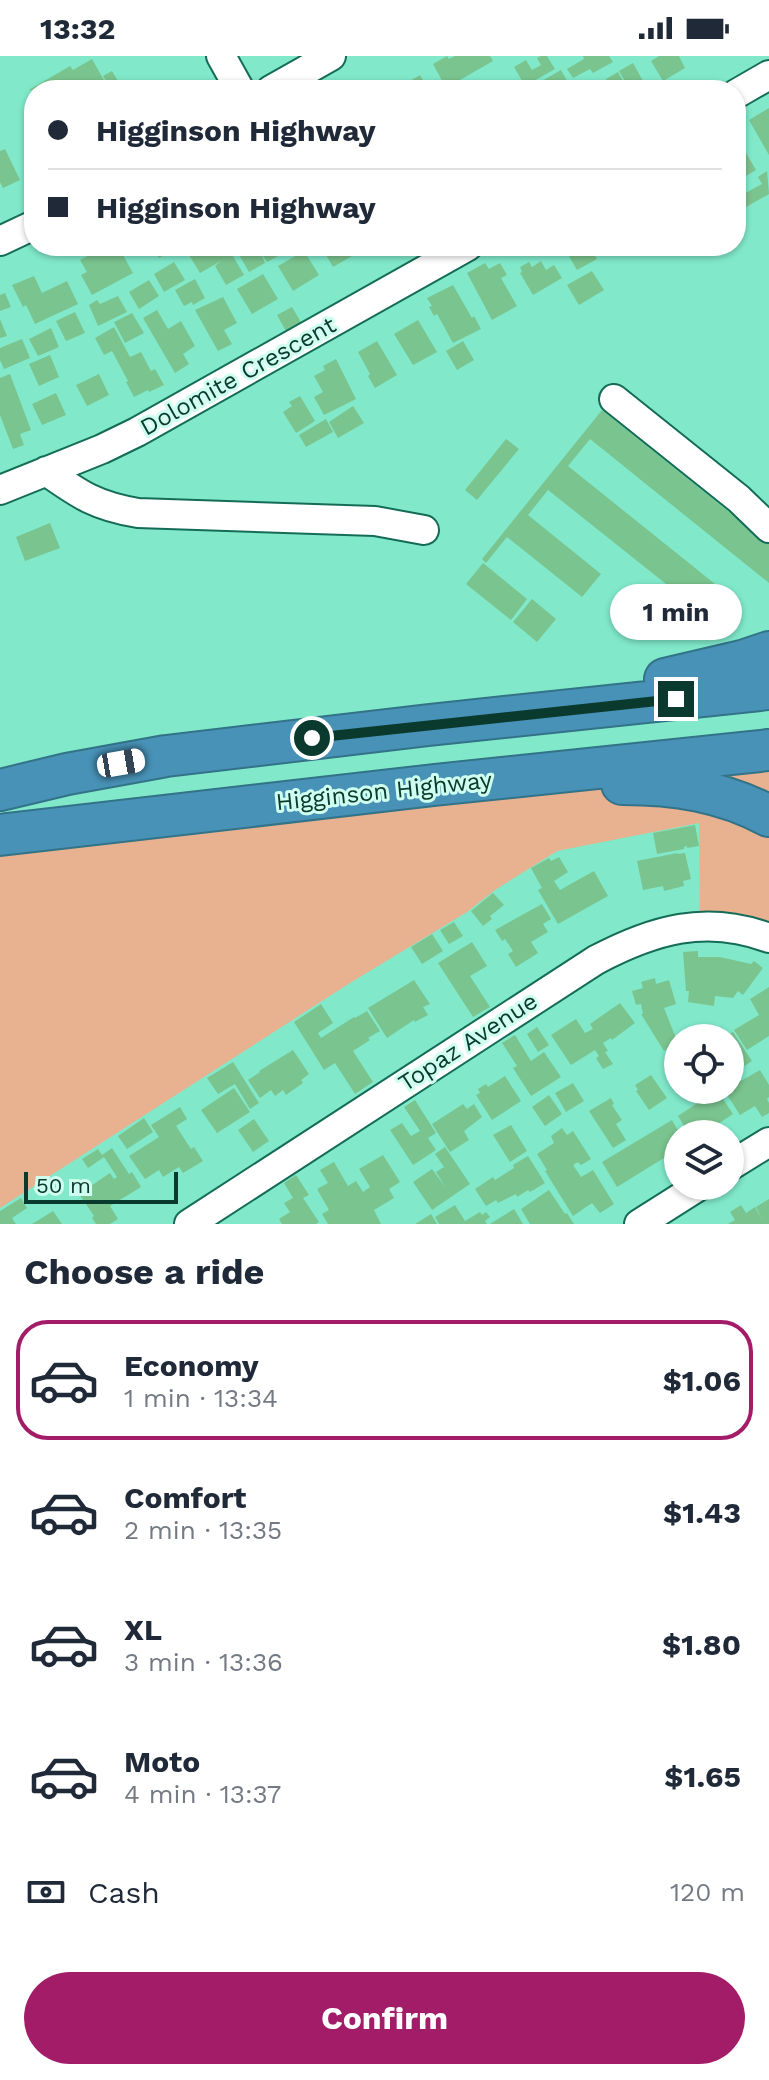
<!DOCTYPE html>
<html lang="en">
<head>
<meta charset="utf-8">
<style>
	body { margin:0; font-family:"Work Sans",sans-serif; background:#f2f2f3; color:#1f2937; height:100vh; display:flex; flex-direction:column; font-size:30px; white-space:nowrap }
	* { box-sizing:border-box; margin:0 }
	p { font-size:26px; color:#747a83 }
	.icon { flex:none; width:44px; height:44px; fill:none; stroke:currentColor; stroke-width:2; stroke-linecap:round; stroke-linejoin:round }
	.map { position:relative; height:1168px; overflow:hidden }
	.drawer { display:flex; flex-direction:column; background:#fff; flex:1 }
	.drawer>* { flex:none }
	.hud { position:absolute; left:24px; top:24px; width:722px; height:176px; border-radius:32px; box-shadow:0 2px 6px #0004; display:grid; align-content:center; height:176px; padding:0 24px; background:#fff }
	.fabs { position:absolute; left:664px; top:968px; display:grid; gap:16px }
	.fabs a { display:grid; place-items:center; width:80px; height:80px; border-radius:50%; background:#fff; box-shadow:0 2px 6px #0004; font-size:40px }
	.scale { position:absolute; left:24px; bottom:20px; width:154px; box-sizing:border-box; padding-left:8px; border:4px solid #0a3a2e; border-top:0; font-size:22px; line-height:28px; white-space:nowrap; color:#0a3a2e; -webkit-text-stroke:6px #cfffee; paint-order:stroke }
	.end { position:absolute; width:36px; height:36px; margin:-18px; border:10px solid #0a3a2e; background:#fff; box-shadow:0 0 0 4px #fff }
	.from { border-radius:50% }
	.bubble { position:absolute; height:56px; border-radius:28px; background:#fff; box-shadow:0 2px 6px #0004; font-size:26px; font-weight:700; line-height:56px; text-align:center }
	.car { position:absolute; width:24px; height:48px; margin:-24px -12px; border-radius:10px; box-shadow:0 0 6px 2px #0007; background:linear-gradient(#fff 24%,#345 0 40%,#fff 0 76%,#345 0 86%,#fff 0) }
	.hud b { display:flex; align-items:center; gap:28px; height:76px; font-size:30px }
	.hud b+b { border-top:2px solid #e0e1e3 }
	.hud i { width:20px; height:20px; background:#1f2937 }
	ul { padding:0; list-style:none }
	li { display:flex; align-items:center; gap:24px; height:120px; margin:0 16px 12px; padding:0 8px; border:4px solid transparent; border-radius:32px }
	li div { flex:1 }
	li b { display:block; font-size:30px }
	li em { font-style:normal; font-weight:700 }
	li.selected { border-color:#a31c68 }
	li>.icon { width:72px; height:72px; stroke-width:1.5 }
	h2 { padding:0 24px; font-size:36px; line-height:96px }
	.pay { display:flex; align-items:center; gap:20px; height:88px; padding:0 24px; font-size:30px }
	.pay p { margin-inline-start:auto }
	.primary-button { display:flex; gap:16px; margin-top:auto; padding:16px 24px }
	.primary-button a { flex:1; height:92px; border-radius:48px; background:#a31c68; color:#fff; font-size:32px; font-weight:700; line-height:92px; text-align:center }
	.status { display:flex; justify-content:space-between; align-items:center; height:56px; padding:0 40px; background:#fff; direction:ltr }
	.status svg { height:22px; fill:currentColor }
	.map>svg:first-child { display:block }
</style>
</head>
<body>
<div class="status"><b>13:32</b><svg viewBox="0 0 49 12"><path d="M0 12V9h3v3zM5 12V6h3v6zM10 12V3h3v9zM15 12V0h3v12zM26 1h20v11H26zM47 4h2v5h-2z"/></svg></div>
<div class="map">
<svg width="769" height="1168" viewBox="0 0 769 1168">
	<rect width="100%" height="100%" fill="#81e9ca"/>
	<!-- green -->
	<path fill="#e8b190" d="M769 695V883L700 871 699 767 557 795 495 834 467 856 350 927 0 1152V780Z"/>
	<!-- building -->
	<path fill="#7ac48f" d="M447 0 449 3 455 0H490L493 5 446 32 433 8Z
		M541 0H547L555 13 525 30 514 11 526 4 532 14 541 9 537 2Z
		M583 0H609L613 6 593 17 590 13 573 22 567 13 584 3Z
		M659 0H679L685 12 663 25 651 5Z
		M92 3 105 26 92 34H85L81 28 70 34H29L70 10 73 14Z
		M633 7 648 34H630L619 15Z
		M561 14 571 32 567 34H526Z
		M112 15 118 25 109 30 103 20Z
		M618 16 628 34H612L606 23Z
		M420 19 429 34H395Z
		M128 26 133 34H115Z
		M769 52V99L749 64Z
		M736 80 756 114 736 126Z
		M5 93 20 124 3 132 0 126V95Z
		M767 115 769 138 746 151 740 140 762 128 758 121Z
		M107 190H118L133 217 92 239 81 219 87 216 80 204Z
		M152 190H179L159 202Z
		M205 190H248L230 200H233L244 219 226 229 215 210 221 205 200 217 189 199Z
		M251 190H280L284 197 267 206 261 197 265 207 249 216 238 197Z
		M321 190H356L359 196 333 211Z
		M563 190H589L597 203 577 214Z
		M304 195 319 219 293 235 278 210Z
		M541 205 546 214 554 209 562 222 533 239 520 217 522 216 520 211 529 206 532 211Z
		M174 206 185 224 164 236 154 218Z
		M485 207 489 213 500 207 507 219 501 222 517 250 492 264 467 217Z
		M592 215 604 234 579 249 567 229Z
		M263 218 278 243 252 258 237 233Z
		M34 220 42 237 67 225 78 248 35 268 26 249 23 251 12 229Z
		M195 223 205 242 193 249 192 246 184 250 175 234Z
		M149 224 159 240 139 253 129 236Z
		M453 229 472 262 474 260 481 273 453 287 437 258 434 260 429 251 432 250 427 242Z
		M5 237 11 251 0 255V239Z
		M118 240 127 256 98 270 89 249 97 244 100 248Z
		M223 241 237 267 224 274 232 288 218 295 195 254Z
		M292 251 302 268 287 277 277 259Z
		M157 254 168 273 181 265 195 290 183 298 189 308 175 317 143 262Z
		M75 256 85 277 66 285 56 265Z
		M132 257 144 277 125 287 114 266Z
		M0 263 7 280 0 282Z
		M418 264 437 296 413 309 394 278Z
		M114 271 130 301 141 296 151 315 155 313 164 329 149 336 148 334 134 341 126 326 128 325 112 295 104 299 95 282Z
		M51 272 59 291 38 300 29 283Z
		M22 283 30 302 4 313 0 304V292Z
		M377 285 397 319 375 332 368 320 370 318 358 296Z
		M463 285 474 304 457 314 446 295Z
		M50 299 59 321 39 330 29 308Z
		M336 303 356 343 324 359 314 341 323 336 314 320 325 314 323 310Z
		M10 318 31 374 20 378 24 389 13 393 0 359V322Z
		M99 318 109 339 87 350 76 329Z
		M56 337 66 359 42 369 32 348Z
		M300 340 315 365 296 377 283 356 292 350 289 346Z
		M353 350 364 367 338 382 329 366Z
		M602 354 769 488V527L590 383 568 410 715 528 695 551 548 434 528 459 601 518 582 541 507 481 486 507 482 503Z
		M326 363 333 376 306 391 299 379Z
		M506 383 519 393 477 444 465 434Z
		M50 467 60 492 25 505 16 481Z
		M483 507 527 543 511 564 466 528Z
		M532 543 556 563 537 586 513 566Z
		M695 769 699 790 687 792V790L684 791V793L657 798 653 777Z
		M677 797V798L685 797 691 823 683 825 684 830 664 835 663 830 643 834 637 805Z
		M559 801 568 816 554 825 560 834 594 815 608 840 558 868 538 834 542 832 531 812 549 802 551 805Z
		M493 837 504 849 490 860 492 863 483 870 471 855Z
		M542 848 551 863 543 868 548 876 531 886 538 897 516 911 508 898 513 895 505 883 502 885 495 874Z
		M454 866 463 880 449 888 440 874Z
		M432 878 443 895 422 908 411 891Z
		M472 886 487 910 470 920 490 951 473 961 438 907Z
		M698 895V901H720L751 908 754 905 763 912 743 939 738 935 733 942 715 940 714 950 688 946 689 935H686L683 896Z
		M655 922 656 928 669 924 676 948 664 952 676 982 671 986 674 988 664 995 641 958H643L641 948 636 949 632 935 643 932 641 926Z
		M414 924 430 948 423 951 428 959 415 966 414 964 387 982 368 952Z
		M769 931V980L747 994 734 974 759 959 750 943Z
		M620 947 635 967 612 984 611 982 603 987 608 995 605 996 613 1008 603 1013 596 1002 599 1000 595 994 571 1009 551 979 576 963 585 977 593 973 590 968Z
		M321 948 333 967 318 977 321 982 354 961 355 962 367 955 380 975 368 982 370 984 353 995 373 1026 355 1038 335 1007 324 1014 294 966Z
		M537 971 549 989 538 996 527 978Z
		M733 976 752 1005 734 1017 730 1010V982H723Z
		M515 979 531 1005 544 996 561 1021 531 1040 513 1012 517 1010 502 987Z
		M293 994 309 1018 301 1024 303 1027 286 1039 283 1034 275 1040 271 1034 260 1042 248 1024 260 1016 259 1015Z
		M233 1006 259 1047 250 1053 235 1028 218 1038 207 1022Z
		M760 1014 769 1029V1041L767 1043 769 1047V1057L762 1061 755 1050 740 1059 724 1034H730V1031Z
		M651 1019 667 1042 649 1054 636 1035 638 1034 635 1029Z
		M505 1020 521 1045 492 1064 476 1039 480 1037 478 1033 486 1028 488 1031Z
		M573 1027 584 1045 566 1056 555 1037Z
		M234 1032 250 1056 217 1077 201 1054Z
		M717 1034 733 1058 712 1072 714 1074 709 1078H681L687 1075 678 1060Z
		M549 1039 562 1058 545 1070 532 1051Z
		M611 1042 614 1048 612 1049 622 1064 616 1068 626 1084 613 1092 589 1055Z
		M415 1044 436 1077 428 1082 436 1094 413 1109 390 1074 402 1067 411 1080 420 1075 404 1051Z
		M463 1048 467 1053 474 1048 482 1061 464 1075 469 1084 450 1096 432 1068Z
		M180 1051 187 1063 176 1070 191 1093 194 1091 203 1105 183 1117 179 1111 163 1121 159 1114 145 1123 129 1100 159 1081 151 1069Z
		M144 1062 153 1076 127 1093 118 1080Z
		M254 1063 269 1085 253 1096 238 1074Z
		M672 1064 680 1078H678V1106L672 1097 617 1131 602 1106Z
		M511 1069 527 1095 510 1106 493 1079Z
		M562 1072 567 1079 573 1075 591 1103 581 1109 578 1106 573 1109 581 1121 593 1114 614 1148 600 1157 592 1147 573 1160 545 1115 547 1114 537 1098 554 1087 551 1080Z
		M445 1091 470 1128 432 1154 413 1126 432 1113 446 1132 436 1116 444 1111 435 1098Z
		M112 1092 129 1118 132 1116 141 1131 110 1150 118 1163 110 1168H96L92 1162 94 1160 79 1138 110 1117 114 1123 117 1121 104 1101 88 1112 82 1103 98 1093 102 1099Z
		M383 1099 400 1126 389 1133 394 1142 374 1154 381 1168H328L322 1158 329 1154 317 1133 328 1127 320 1114 334 1106 348 1130 356 1125 363 1136 370 1131 359 1113Z
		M528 1100 545 1127 530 1136 528 1134 517 1141 516 1138 498 1147 496 1144 486 1150 475 1133 493 1121 495 1124 514 1112 513 1109Z
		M296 1119 309 1139 303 1142 319 1166 316 1168H282L279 1163 290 1156 284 1147 293 1142 284 1127Z
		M549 1134 565 1158 567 1157 574 1168H530L521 1153Z
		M21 1142 27 1152 12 1162 16 1168H0V1155Z
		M769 1143V1168H728L735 1164 730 1156 741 1149 746 1157 755 1151 763 1165 756 1151Z
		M455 1149 465 1165 480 1156 482 1159 486 1156 490 1161 485 1165 487 1168H439L435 1161Z
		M514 1153 523 1168H490Z
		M53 1155 62 1168H32L37 1165Z
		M431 1158 437 1168H415Z"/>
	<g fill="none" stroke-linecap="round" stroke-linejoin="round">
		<!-- minor casing -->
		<g stroke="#146c57" stroke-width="32">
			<path id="minor" d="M221 0 240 34
				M271 34 331 0
				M736 38 769 19
				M0 185 34 169
				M614 343 739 443 769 472
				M46 415C80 439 96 450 138 457L375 465 424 474
				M0 434 102 393 137 376 468 190
				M730 1110 769 1086
				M189 1168 596 904C653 874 706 858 769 882
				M639 1168 699 1130"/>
		</g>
		<!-- highway casing -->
		<g stroke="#327387" stroke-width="44">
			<path id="highway" d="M665 623 742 605 769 596
				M622 728C675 728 722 735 769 760
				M0 734 67 718 166 700 429 669 769 633
				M0 779 434 729 769 694"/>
		</g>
		<!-- minor -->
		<use href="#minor" stroke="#fff" stroke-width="28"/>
		<!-- highway -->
		<use href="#highway" stroke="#4892b7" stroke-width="40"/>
	</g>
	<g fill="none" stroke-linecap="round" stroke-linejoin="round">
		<!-- route -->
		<path stroke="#0a3a2e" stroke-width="10" d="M312 682 676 643"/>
	</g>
	<g text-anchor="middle" stroke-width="6" stroke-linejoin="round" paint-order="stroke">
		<!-- street labels -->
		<g font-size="24" fill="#0a3a2e" stroke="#cfffee">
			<text transform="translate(238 320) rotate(-29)" y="8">Dolomite Crescent</text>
			<text transform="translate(384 735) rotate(-6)" y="8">Higginson Highway</text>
			<text transform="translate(468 986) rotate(-33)" y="8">Topaz Avenue</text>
		</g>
	</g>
</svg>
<div class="fabs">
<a><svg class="icon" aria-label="locate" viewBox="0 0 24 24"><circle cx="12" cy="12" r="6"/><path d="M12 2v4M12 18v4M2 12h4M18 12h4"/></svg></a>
<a><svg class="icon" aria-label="layers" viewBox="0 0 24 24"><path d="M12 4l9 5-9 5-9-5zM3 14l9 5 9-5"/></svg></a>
</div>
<div class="scale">50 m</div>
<i class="end from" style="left:312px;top:682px"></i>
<i class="end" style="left:676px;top:643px"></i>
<div class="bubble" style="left:610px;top:528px;width:132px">1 min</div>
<i class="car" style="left:121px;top:707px;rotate:80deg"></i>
<div class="hud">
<b><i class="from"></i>Higginson Highway</b>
<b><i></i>Higginson Highway</b>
</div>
</div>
<section class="drawer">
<h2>Choose a ride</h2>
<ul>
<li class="selected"><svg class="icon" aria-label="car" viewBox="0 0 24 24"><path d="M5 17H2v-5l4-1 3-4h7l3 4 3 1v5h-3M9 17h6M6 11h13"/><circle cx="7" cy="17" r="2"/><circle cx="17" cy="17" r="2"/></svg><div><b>Economy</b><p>1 min · 13:34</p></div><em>$1.06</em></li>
<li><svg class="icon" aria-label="car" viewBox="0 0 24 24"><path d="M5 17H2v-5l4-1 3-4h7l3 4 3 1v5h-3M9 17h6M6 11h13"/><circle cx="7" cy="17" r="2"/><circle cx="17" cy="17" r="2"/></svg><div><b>Comfort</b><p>2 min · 13:35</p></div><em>$1.43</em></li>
<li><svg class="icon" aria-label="car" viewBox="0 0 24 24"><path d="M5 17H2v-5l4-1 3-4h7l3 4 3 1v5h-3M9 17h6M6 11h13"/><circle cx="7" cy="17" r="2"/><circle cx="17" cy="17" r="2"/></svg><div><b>XL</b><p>3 min · 13:36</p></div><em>$1.80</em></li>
<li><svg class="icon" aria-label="car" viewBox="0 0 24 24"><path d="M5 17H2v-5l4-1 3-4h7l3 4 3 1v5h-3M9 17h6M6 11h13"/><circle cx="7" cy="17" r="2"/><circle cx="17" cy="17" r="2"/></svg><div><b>Moto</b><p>4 min · 13:37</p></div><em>$1.65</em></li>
</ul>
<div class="pay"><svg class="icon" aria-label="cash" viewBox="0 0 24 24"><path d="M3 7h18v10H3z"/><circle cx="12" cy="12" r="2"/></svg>Cash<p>120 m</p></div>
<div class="primary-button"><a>Confirm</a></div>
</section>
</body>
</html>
